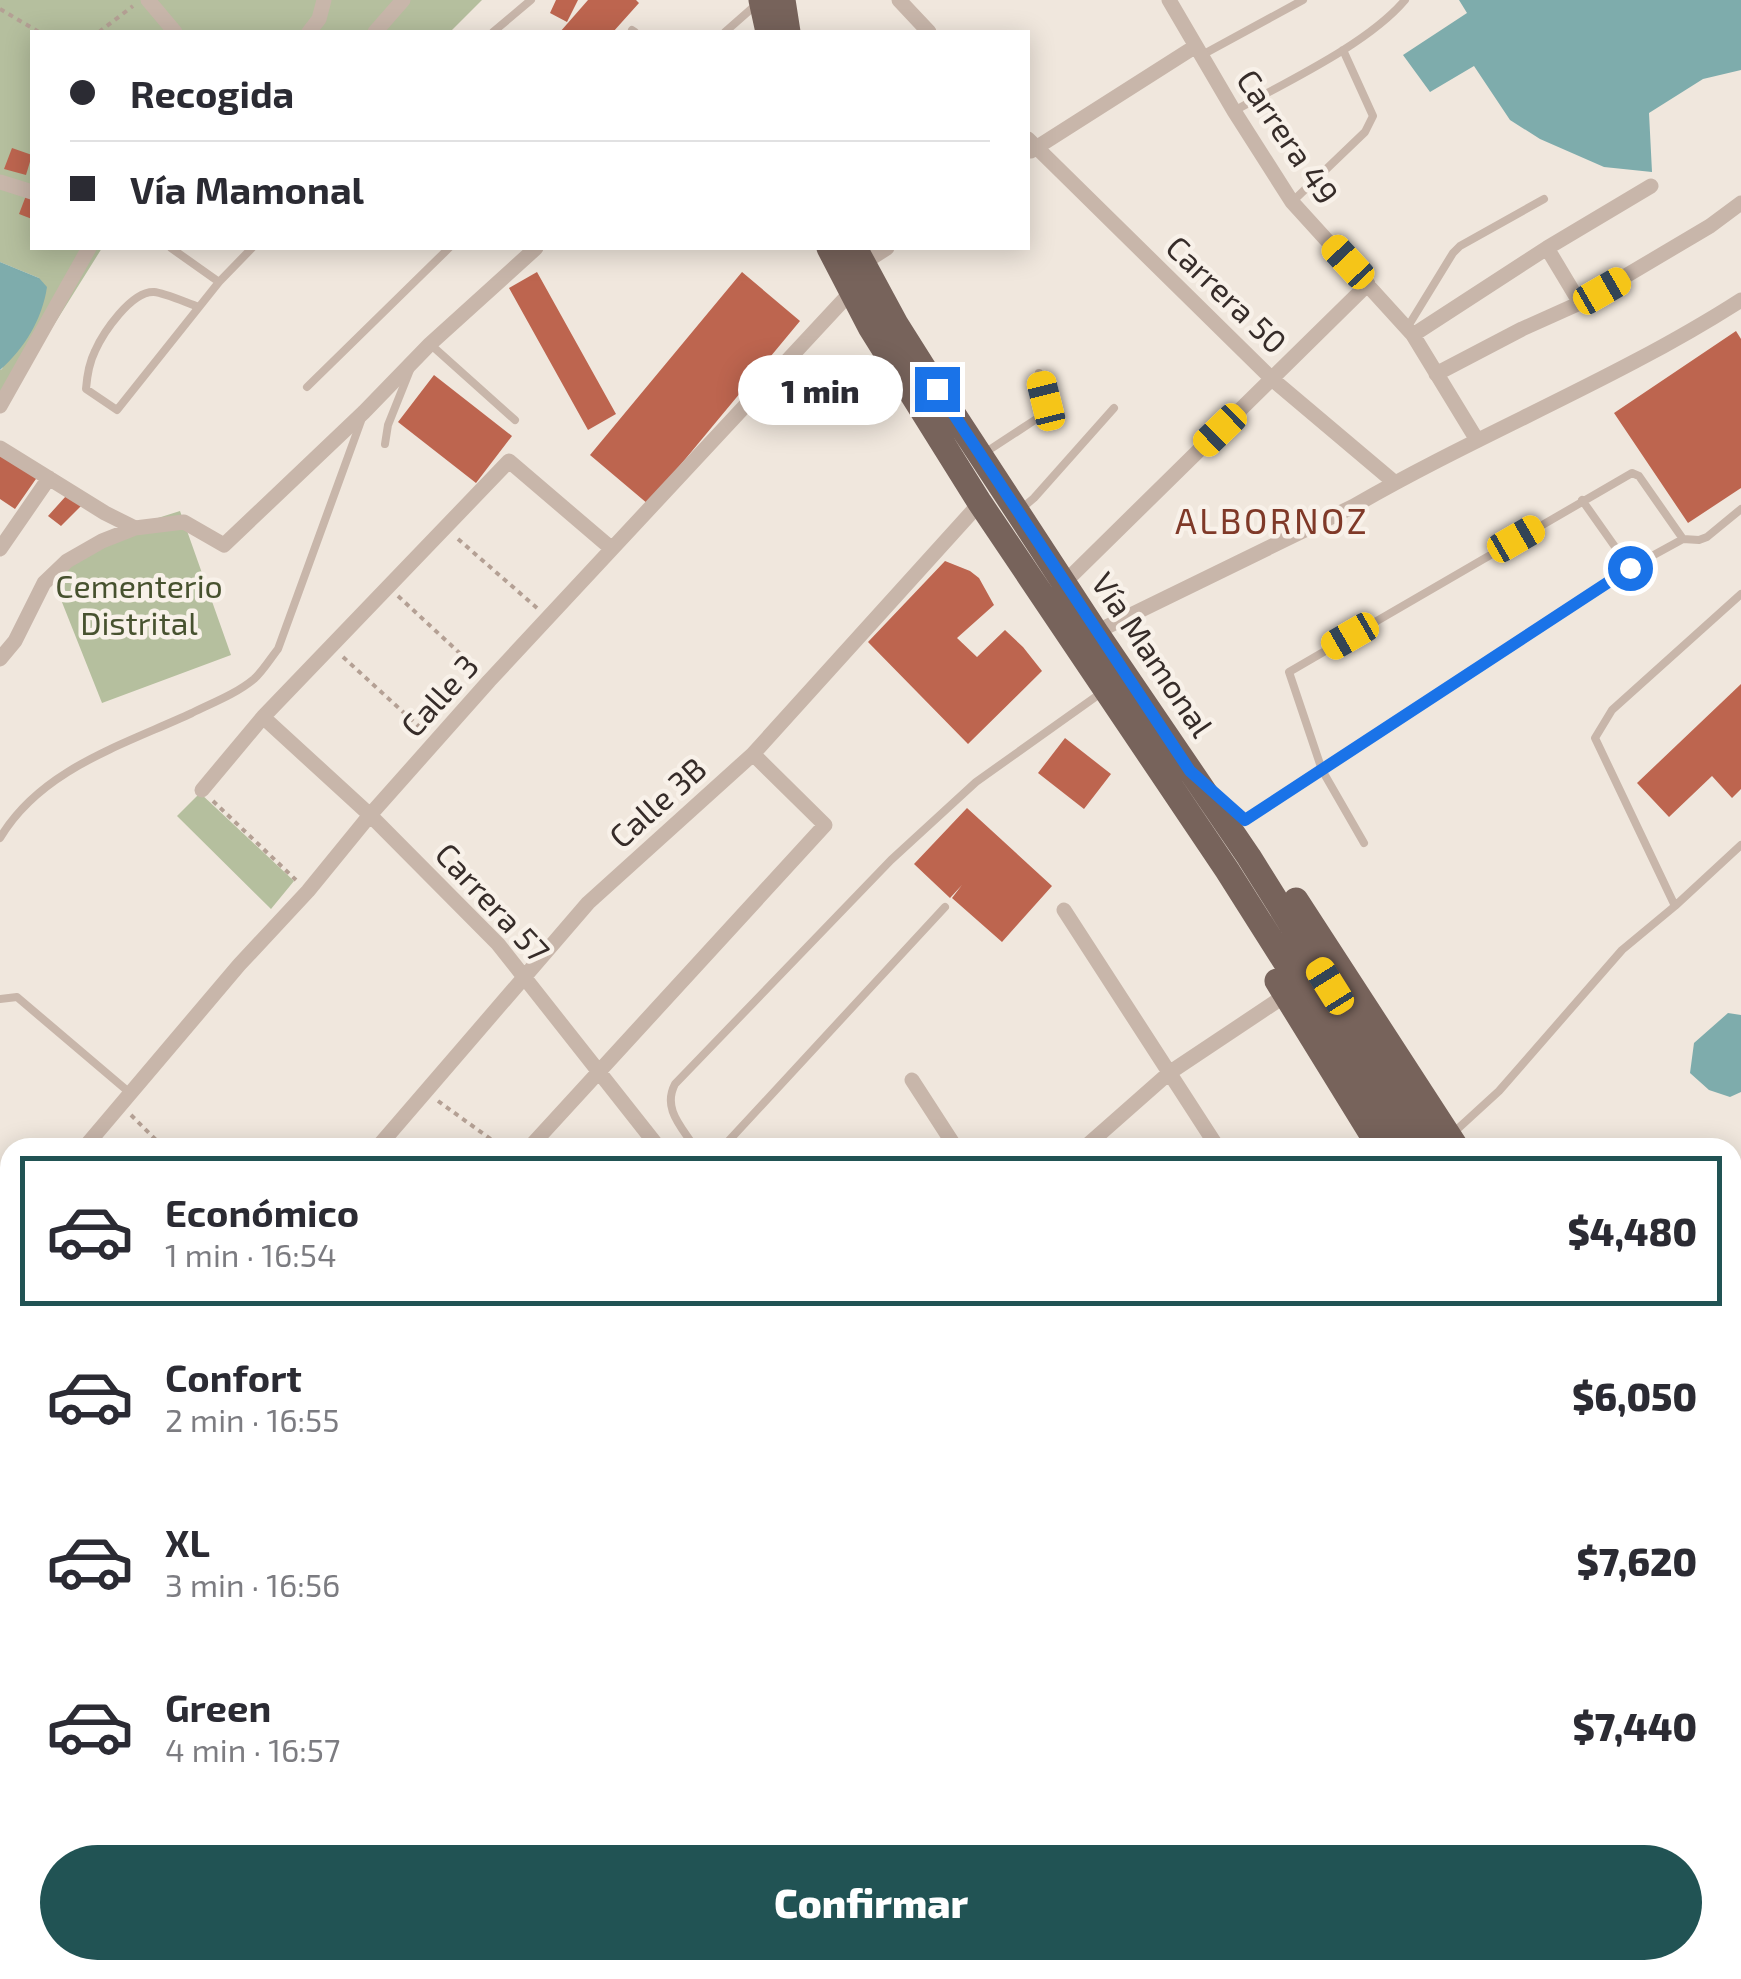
<!DOCTYPE html>
<html lang="es">
<head>
<meta charset="utf-8">
<style>
	body { margin:0; font-family:"Exo 2",sans-serif; background:#f7f7f7; color:#2b2b33; height:100vh; display:flex; flex-direction:column; font-size:38px; white-space:nowrap }
	* { box-sizing:border-box; margin:0 }
	p { font-size:32px; color:#7c7c81 }
	.icon { flex:none; width:55px; height:55px; fill:none; stroke:currentColor; stroke-width:2; stroke-linecap:round; stroke-linejoin:round }
	.map { position:relative; flex:1; overflow:hidden }
	.drawer { position:absolute; left:0px; top:1138px; width:1742px; height:842px; display:flex; flex-direction:column; background:#fff; border-radius:30px 30px 0 0; box-shadow:0 5px 25px #0003 }
	.drawer>* { flex:none }
	.hud { position:absolute; left:30px; top:30px; width:1000px; height:220px; border-radius:0px; box-shadow:0 5px 25px #0003; display:grid; align-content:center; height:220px; padding:0 40px; background:#fff }
	.end { position:absolute; width:45px; height:45px; margin:-22px; border:12px solid #1a73e8; background:#fff; box-shadow:0 0 0 5px #fff }
	.from { border-radius:50% }
	.bubble { position:absolute; height:70px; border-radius:35px; background:#fff; box-shadow:0 5px 25px #0003; font-size:32px; font-weight:800; line-height:70px; text-align:center }
	.car { position:absolute; width:30px; height:60px; margin:-30px -15px; border-radius:12px; box-shadow:0 0 8px 2px #0007; background:linear-gradient(#f5c518 24%,#345 0 40%,#f5c518 0 76%,#345 0 86%,#f5c518 0) }
	.hud b { display:flex; align-items:center; gap:35px; height:95px; font-size:38px }
	.hud b+b { border-top:2px solid #e1e1e2 }
	.hud i { width:25px; height:25px; background:#2b2b33 }
	ul { padding:18px 0 0; list-style:none }
	li { display:flex; align-items:center; gap:30px; height:150px; margin:0 20px 15px; padding:0 20px; border:5px solid transparent; border-radius:0px }
	li div { flex:1 }
	li b { display:block; font-size:38px }
	li em { font-style:normal; font-weight:800 }
	li.on { border-color:#215354 }
	li>.icon { width:90px; height:90px; stroke-width:1.5 }
	.cta { display:flex; gap:20px; margin-top:auto; padding:20px 40px }
	.cta a { flex:1; height:115px; border-radius:60px; background:#215354; color:#fff; font-size:40px; font-weight:800; line-height:115px; text-align:center }
	.map>svg:first-child { display:block }
</style>
</head>
<body>
<div class="map">
<svg width="1741" height="1979" viewBox="0 0 1741 1979">
	<rect width="100%" height="100%" fill="#f0e7dd"/>
	<!-- green -->
	<path fill="#b5bf9e" d="M0 0H482L450 32H32V248H102L0 411V370L2 369 39 278 0 262Z
		M180 511 231 655 102 703 50 572 104 535Z
		M200 793 294 881 271 909 177 816Z
		M1741 1279V1460L1732 1446 1733 1289Z
		M178 1970H247L241 1979H190Z
		M981 1970H1232L1219 1979H977Z"/>
	<!-- water -->
	<path fill="#7eacac" d="M1459 0H1741V70L1703 79 1649 113 1652 172 1604 167 1540 139 1510 120 1474 66 1430 92 1403 55 1467 13Z
		M0 262 39 278 47 287C42 320 24 349 0 370Z
		M1728 1013 1741 1015V1092L1730 1097 1709 1090 1690 1073 1694 1043Z"/>
	<g fill="none" stroke-linecap="round" stroke-linejoin="round">
		<!-- stream -->
		<path stroke="#7eacac" stroke-width="5" d="M1732 1253 1741 1244
			M1732 1510 1741 1523
			M1732 1733 1741 1727
			M1367 1979 1380 1970"/>
	</g>
	<!-- building -->
	<path fill="#bd654f" d="M556 0H578L567 22 550 13Z
		M588 0H636L639 3 613 32H560Z
		M12 148 32 155 26 175 4 169Z
		M27 193 32 195V219L19 214Z
		M537 272 616 414 588 430 509 288Z
		M742 272 800 321 648 504 590 455Z
		M1736 331 1741 339V488L1688 523 1614 413Z
		M434 375 512 436 476 483 398 422Z
		M0 456 38 476 15 509 0 499Z
		M66 496 81 506 61 526 48 516Z
		M945 561 970 571 979 578 994 605 957 638 977 657 1005 630 1023 647 1042 671 968 744 868 642Z
		M1741 684V789L1732 798 1712 776 1669 817 1637 783Z
		M1065 738 1111 774 1084 809 1038 773Z
		M967 808 1052 886 1002 942 952 898 962 885 950 898 914 864Z
		M1732 1797 1741 1810V1979H1694L1688 1970H1732Z
		M1467 1970H1582L1587 1979H1454Z"/>
	<g fill="none" stroke-linecap="round" stroke-linejoin="round">
		<!-- path -->
		<path stroke="#b4a094" stroke-width="4" stroke-dasharray="5 5" stroke-linecap="butt" d="M0 9 39 32
			M99 32 133 6
			M458 539 537 608
			M398 596 479 671
			M343 657 425 732
			M213 801 296 880
			M438 1101 503 1148
			M131 1115 164 1148"/>
		<!-- lane -->
		<path stroke="#c8b6aa" stroke-width="8" d="M632 30 635 32
			M493 32 531 0
			M725 32 758 3
			M1202 55 1303 0
			M1234 111C1286 82 1368 44 1405 0
			M1293 201 1365 132 1373 116 1343 50
			M171 248 219 282
			M199 307C187 303 165 293 154 292 131 291 103 333 95 351 89 363 87 376 86 389L117 410 219 282 252 248
			M1407 328 1453 253 1460 246 1544 199
			M430 344 515 420
			M307 387 449 248
			M385 444 388 425 410 370
			M986 452 1041 416 1046 401 1039 373
			M1582 500 1630 568
			M1021 509 1034 498 1114 408
			M1245 820 1630 568 1683 539 1699 540 1707 537 1741 509
			M0 838C41 769 123 745 192 713 212 703 236 694 254 679 263 671 270 659 278 649L361 421
			M1364 843 1322 770 1289 672 1632 473 1639 476 1683 539
			M1675 906 1595 738 1612 710 1741 594
			M0 999 17 997 130 1093
			M1452 1134 1499 1091 1622 950 1675 906 1741 845
			M695 1148C682 1127 662 1109 675 1084L891 860 976 782 1101 693
			M722 1148 945 907
			M1643 1970 1649 1979
			M1260 1979 1274 1970"/>
		<!-- street -->
		<path stroke="#c8b6aa" stroke-width="15" d="M148 0 175 32
			M899 0 929 32
			M1169 0 1234 111 1292 202 1413 335 1477 440
			M309 32 319 19 324 0
			M375 32 403 0
			M1028 139 1272 379 1394 482
			M1031 151 1196 46
			M0 182 32 192
			M1547 248 1580 303
			M862 264 887 248
			M1413 335 1547 248 1651 186
			M1436 374 1522 329 1580 303 1710 226 1741 203
			M0 406 89 248
			M0 448 105 513 135 528
			M0 549 49 478
			M1064 583 1368 284
			M1096 632 1354 506C1480 433 1618 379 1741 300
			M0 659 15 641 44 583 67 561 102 541 135 528 184 522 224 545 364 412 430 344 536 248
			M263 717 370 815 498 944 659 1148
			M202 790 263 717 509 461 612 549
			M1064 910 1218 1148
			M912 1080 956 1148
			M84 1148 239 965 308 891 370 815 489 681 851 292
			M377 1148 588 903 753 754 980 503
			M529 1148 825 825 753 754
			M1084 1148 1169 1073 1286 995
			M0 1245 10 1233
			M0 1565 10 1552
			M0 1737 10 1724
			M0 1824 10 1832
			M0 1935 10 1923
			M425 1970 442 1979
			M93 1979 100 1970
			M255 1979 262 1970"/>
		<!-- secondary -->
		<path stroke="#9b867b" stroke-width="22" d="M592 1979 596 1970
			M622 1979 625 1970
			M831 1979 836 1970"/>
		<!-- primary -->
		<path stroke="#77635b" stroke-width="25" d="M761 0 768 32
			M783 0 788 32
			M829 248 870 327 980 503 1227 870 1403 1148
			M855 248 896 324 937 389 1096 632 1249 857 1431 1148
			M1296 900 1457 1148
			M1277 981 1380 1148
			M1732 1594 1741 1607
			M1732 1630 1741 1644
			M1732 1674 1741 1688"/>
	</g>
	<g fill="none" stroke-linecap="round" stroke-linejoin="round">
		<!-- route -->
		<path stroke="#1a73e8" stroke-width="12" d="M937 389 1190 771 1245 820 1630 568"/>
	</g>
	<g text-anchor="middle" stroke-width="9" stroke-linejoin="round" paint-order="stroke">
		<!-- street labels -->
		<g font-size="32" fill="#362c29" stroke="#f8f1e9">
			<text transform="translate(1287 137) rotate(56)" y="11">Carrera 49</text>
			<text transform="translate(1226 295) rotate(44)" y="11">Carrera 50</text>
			<text transform="translate(1152 655) rotate(56)" y="11">Vía Mamonal</text>
			<text transform="translate(440 696) rotate(-48)" y="11">Calle 3</text>
			<text transform="translate(658 803) rotate(-42)" y="11">Calle 3B</text>
			<text transform="translate(492 903) rotate(47)" y="11">Carrera 57</text>
		</g>
		<!-- park labels -->
		<g font-size="32" fill="#47522f" stroke="#f8f1e9">
			<text x="139" y="598">Cementerio<tspan x="139" dy="37">Distrital</tspan></text>
		</g>
		<!-- neighbourhood labels -->
		<g font-size="35" letter-spacing="2.5" fill="#7f3928" stroke="#f8f1e9">
			<text x="1272" y="534">ALBORNOZ</text>
		</g>
	</g>
</svg>
<i class="end from" style="left:1630px;top:568px"></i>
<i class="end" style="left:937px;top:389px"></i>
<div class="bubble" style="left:738px;top:355px;width:165px">1 min</div>
<i class="car" style="left:1348px;top:262px;rotate:317deg"></i>
<i class="car" style="left:1602px;top:291px;rotate:60deg"></i>
<i class="car" style="left:1046px;top:401px;rotate:346deg"></i>
<i class="car" style="left:1220px;top:430px;rotate:226deg"></i>
<i class="car" style="left:1516px;top:539px;rotate:60deg"></i>
<i class="car" style="left:1350px;top:636px;rotate:240deg"></i>
<i class="car" style="left:1330px;top:986px;rotate:328deg"></i>
<div class="hud">
<b><i class="from"></i>Recogida</b>
<b><i></i>Vía Mamonal</b>
</div>
<section class="drawer">
<ul>
<li class="on"><svg class="icon" aria-label="car" viewBox="0 0 24 24"><path d="M5 17H2v-5l4-1 3-4h7l3 4 3 1v5h-3M9 17h6M6 11h13"/><circle cx="7" cy="17" r="2"/><circle cx="17" cy="17" r="2"/></svg><div><b>Económico</b><p>1 min · 16:54</p></div><em>$4,480</em></li>
<li><svg class="icon" aria-label="car" viewBox="0 0 24 24"><path d="M5 17H2v-5l4-1 3-4h7l3 4 3 1v5h-3M9 17h6M6 11h13"/><circle cx="7" cy="17" r="2"/><circle cx="17" cy="17" r="2"/></svg><div><b>Confort</b><p>2 min · 16:55</p></div><em>$6,050</em></li>
<li><svg class="icon" aria-label="car" viewBox="0 0 24 24"><path d="M5 17H2v-5l4-1 3-4h7l3 4 3 1v5h-3M9 17h6M6 11h13"/><circle cx="7" cy="17" r="2"/><circle cx="17" cy="17" r="2"/></svg><div><b>XL</b><p>3 min · 16:56</p></div><em>$7,620</em></li>
<li><svg class="icon" aria-label="car" viewBox="0 0 24 24"><path d="M5 17H2v-5l4-1 3-4h7l3 4 3 1v5h-3M9 17h6M6 11h13"/><circle cx="7" cy="17" r="2"/><circle cx="17" cy="17" r="2"/></svg><div><b>Green</b><p>4 min · 16:57</p></div><em>$7,440</em></li>
</ul>
<div class="cta"><a>Confirmar</a></div>
</section>
</div>
</body>
</html>
